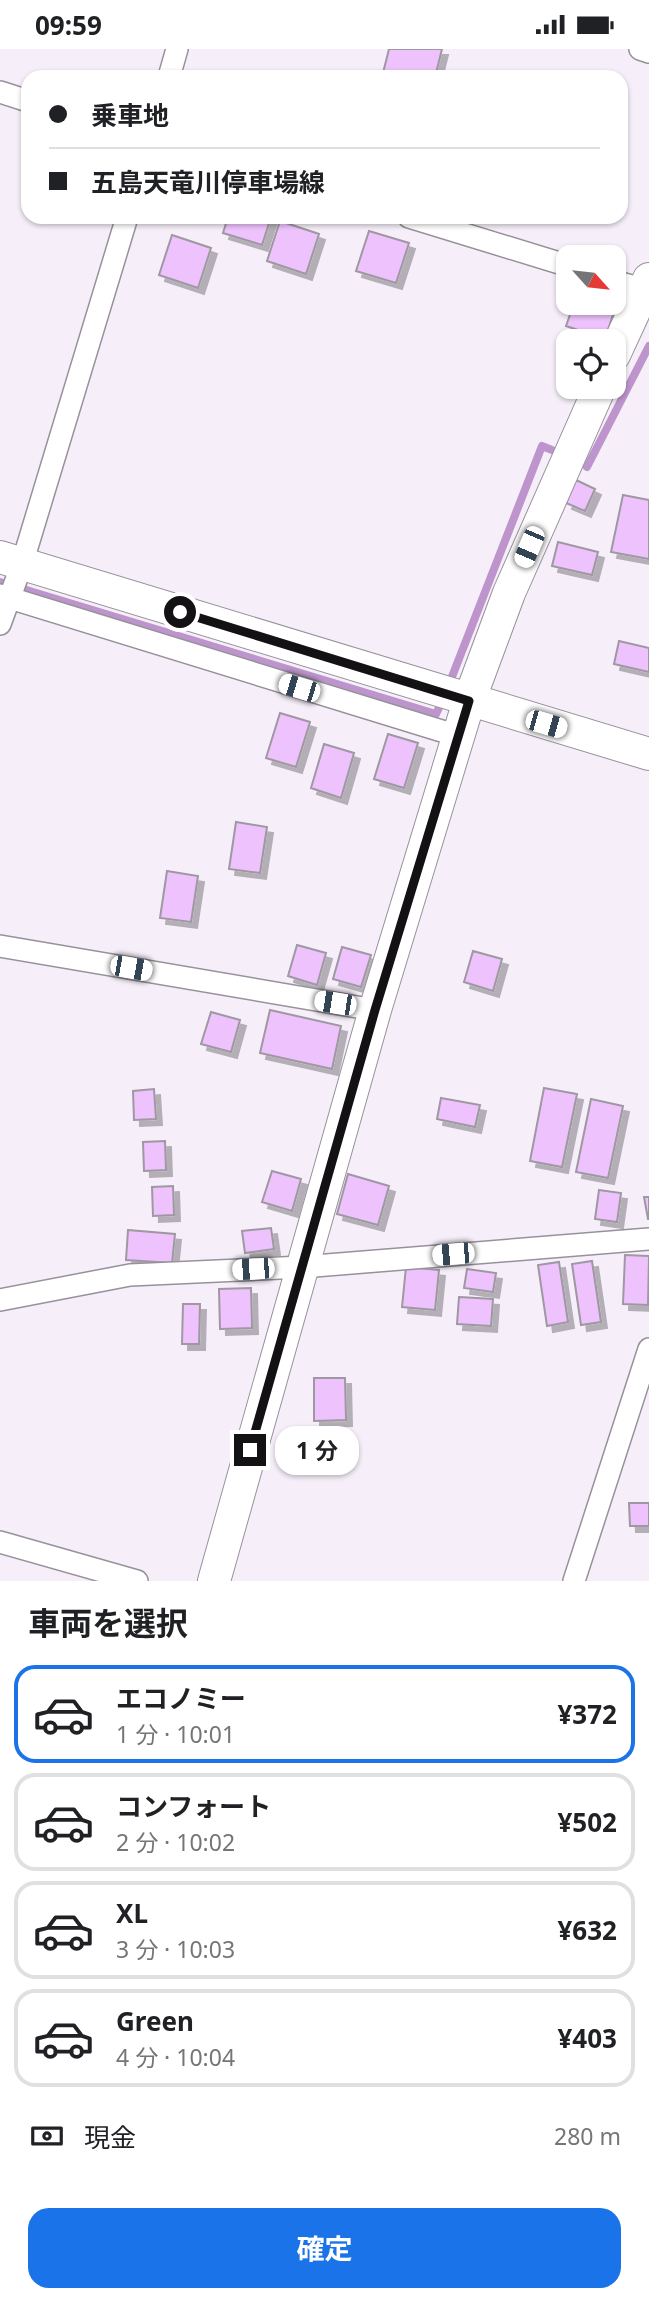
<!DOCTYPE html>
<html lang="ja">
<head>
<meta charset="utf-8">
<style>
	body { margin:0; font-family:"Noto Sans","Noto Sans JP",sans-serif; background:#f2f2f2; color:#202124; height:100vh; display:flex; flex-direction:column; font-size:26px; white-space:nowrap }
	* { box-sizing:border-box; margin:0 }
	p { font-size:23px; color:#757577 }
	.icon { flex:none; width:38px; height:38px; fill:none; stroke:currentColor; stroke-width:2; stroke-linecap:round; stroke-linejoin:round }
	.map { position:relative; height:1532px; overflow:hidden }
	.drawer { display:flex; flex-direction:column; background:#fff; flex:1 }
	.drawer>* { flex:none }
	.top-card { position:absolute; left:21px; top:21px; width:607px; height:154px; border-radius:21px; box-shadow:0 2px 5px #0004; display:grid; align-content:center; height:154px; padding:0 28px; background:#fff }
	.needle { width:46px; rotate:117deg }
	.tools { position:absolute; left:556px; top:196px; display:grid; gap:14px }
	.tools a { display:grid; place-items:center; width:70px; height:70px; border-radius:14px; background:#fff; box-shadow:0 2px 5px #0004; font-size:35px }
	.end { position:absolute; width:32px; height:32px; margin:-16px; border:9px solid #141115; background:#fff; box-shadow:0 0 0 4px #fff }
	.from { border-radius:50% }
	.bubble { position:absolute; height:49px; border-radius:21px; background:#fff; box-shadow:0 2px 5px #0004; font-size:23px; font-weight:700; line-height:49px; text-align:center }
	.car { position:absolute; width:21px; height:42px; margin:-21px -10px; border-radius:9px; box-shadow:0 0 5px 2px #0007; background:linear-gradient(#fff 24%,#345 0 40%,#fff 0 76%,#345 0 86%,#fff 0) }
	.top-card b { display:flex; align-items:center; gap:24px; height:66px; font-size:26px }
	.top-card b+b { border-top:2px solid #e0e0e0 }
	.top-card i { width:18px; height:18px; background:#202124 }
	ul { padding:0; list-style:none }
	li { display:flex; align-items:center; gap:21px; height:98px; margin:0 14px 10px; padding:0 14px; border:4px solid #e0e0e0; border-radius:21px }
	li div { flex:1 }
	li b { display:block; font-size:26px }
	li em { font-style:normal; font-weight:700 }
	li.on { border-color:#1a73e8 }
	li>.icon { width:63px; height:63px; stroke-width:1.5 }
	h2 { padding:0 28px; font-size:32px; line-height:84px }
	.pay { display:flex; align-items:center; gap:18px; height:77px; padding:0 28px; font-size:26px }
	.pay p { margin-inline-start:auto }
	.button { display:flex; gap:14px; margin-top:auto; padding:14px 28px }
	.button a { flex:1; height:80px; border-radius:21px; background:#1a73e8; color:#fff; font-size:28px; font-weight:700; line-height:80px; text-align:center }
	.status { display:flex; justify-content:space-between; align-items:center; height:49px; padding:0 35px; background:#fff; direction:ltr }
	.status svg { height:19px; fill:currentColor }
	.map>svg:first-child { display:block }
</style>
</head>
<body>
<div class="status"><b>09:59</b><svg viewBox="0 0 49 12"><path d="M0 12V9h3v3zM5 12V6h3v6zM10 12V3h3v9zM15 12V0h3v12zM26 1h20v11H26zM47 4h2v5h-2z"/></svg></div>
<div class="map">
<svg width="649" height="1532" viewBox="0 0 649 1532">
	<defs>
		<filter id="shadow"><feDropShadow dx="6" dy="6" stdDeviation="0" flood-color="#0004"/></filter>
	</defs>
	<rect width="100%" height="100%" fill="#f6eff9"/>
	<g fill="none" stroke-linecap="round" stroke-linejoin="round">
		<!-- stream -->
		<path stroke="#bd95cc" stroke-width="8" d="M587 418 649 297
			M0 533 436 665 443 650
			M448 638 542 397 552 401"/>
	</g>
	<!-- building -->
	<path fill="#eec3fd" stroke="#9f98a2" stroke-width="2" filter="url(#shadow)" d="M389 0H442L435 28H382Z
		M228 168H271L262 196 223 184Z
		M280 172 319 185 306 225 267 212Z
		M369 182 409 194 396 234 356 222Z
		M172 186 211 199 198 239 159 226Z
		M614 249 618 250 605 290 566 277 574 254H614Z
		M576 431 595 440 585 462 566 454Z
		M623 446 649 451V510L611 503Z
		M558 493 598 503 592 526 552 517Z
		M619 592 649 599V623L614 615Z
		M280 664 310 673 296 718 266 709Z
		M388 685 418 694 404 739 374 730Z
		M324 695 354 704 341 749 311 739Z
		M236 773 267 778 260 824 229 820Z
		M167 822 198 827 191 873 160 869Z
		M297 896 326 904 317 936 288 927Z
		M342 898 371 906 361 938 333 930Z
		M473 902 502 910 493 942 464 933Z
		M270 961 341 977 332 1020 260 1004Z
		M211 963 240 971 231 1003 201 995Z
		M544 1039 577 1045 562 1118 530 1112Z
		M154 1040 156 1070 134 1071 133 1042Z
		M441 1049 480 1056 475 1078 437 1070Z
		M591 1050 623 1057 608 1129 576 1123Z
		M165 1092 166 1121 144 1122 143 1093Z
		M272 1122 301 1130 292 1162 262 1153Z
		M348 1125 389 1137 378 1176 337 1165Z
		M173 1137 174 1166 153 1167 152 1138Z
		M599 1141 621 1144 617 1173 595 1170Z
		M644 1148H649V1170H648Z
		M271 1179 274 1200 245 1204 242 1182Z
		M128 1181 175 1185 172 1214 126 1211Z
		M625 1206 649 1207 648 1256 623 1255Z
		M592 1212 601 1273 581 1276 572 1215Z
		M559 1213 568 1273 547 1277 538 1216Z
		M406 1218 439 1221 435 1261 402 1258Z
		M467 1220 496 1224 493 1243 464 1239Z
		M251 1239 252 1279 220 1280 219 1240Z
		M459 1248 493 1250 491 1277 457 1275Z
		M183 1255H200L199 1295H182Z
		M314 1329H345L346 1371 314 1372Z
		M629 1454H649V1477H630Z"/>
	<g fill="none" stroke-linecap="round" stroke-linejoin="round">
		<!-- street casing -->
		<g stroke="#98919b" stroke-width="24">
			<path id="street" d="M640 0 649 3
				M169 28 177 0
				M0 43 28 52
				M409 168 569 217
				M614 232 649 242
				M0 546 458 687
				M0 575 22 515 127 168
				M0 897 375 961
				M0 1251 130 1226 302 1218 649 1190
				M0 1493 137 1532
				M574 1532 649 1300"/>
		</g>
		<!-- secondary casing -->
		<g stroke="#98919b" stroke-width="34">
			<path id="secondary" d="M614 306 649 230
				M0 508 649 705
				M214 1532 375 961 469 652 509 544 600 338"/>
		</g>
		<!-- street -->
		<use href="#street" stroke="#fff" stroke-width="21"/>
		<!-- secondary -->
		<use href="#secondary" stroke="#fff" stroke-width="32"/>
	</g>
	<g fill="none" stroke-linecap="round" stroke-linejoin="round">
		<!-- route -->
		<path stroke="#141115" stroke-width="9" d="M180 563 469 652 375 961 250 1401"/>
	</g>
</svg>
<div class="tools">
<a><svg class="needle" viewBox="-14 -14 28 28"><path d="M0-13l5 13h-10z" fill="#e53935"/><path d="M0 13l5-13h-10z" fill="#757577"/></svg></a>
<a><svg class="icon" aria-label="locate" viewBox="0 0 24 24"><circle cx="12" cy="12" r="6"/><path d="M12 2v4M12 18v4M2 12h4M18 12h4"/></svg></a>
</div>
<i class="end from" style="left:180px;top:563px"></i>
<i class="end" style="left:250px;top:1401px"></i>
<div class="bubble" style="left:275px;top:1377px;width:84px">1 分</div>
<i class="car" style="left:529px;top:498px;rotate:203deg"></i>
<i class="car" style="left:299px;top:639px;rotate:287deg"></i>
<i class="car" style="left:546px;top:675px;rotate:106deg"></i>
<i class="car" style="left:131px;top:919px;rotate:100deg"></i>
<i class="car" style="left:335px;top:954px;rotate:279deg"></i>
<i class="car" style="left:453px;top:1205px;rotate:265deg"></i>
<i class="car" style="left:253px;top:1220px;rotate:267deg"></i>
<div class="top-card">
<b><i class="from"></i>乗車地</b>
<b><i></i>五島天竜川停車場線</b>
</div>
</div>
<section class="drawer">
<h2>車両を選択</h2>
<ul>
<li class="on"><svg class="icon" aria-label="car" viewBox="0 0 24 24"><path d="M5 17H2v-5l4-1 3-4h7l3 4 3 1v5h-3M9 17h6M6 11h13"/><circle cx="7" cy="17" r="2"/><circle cx="17" cy="17" r="2"/></svg><div><b>エコノミー</b><p>1 分 · 10:01</p></div><em>¥372</em></li>
<li><svg class="icon" aria-label="car" viewBox="0 0 24 24"><path d="M5 17H2v-5l4-1 3-4h7l3 4 3 1v5h-3M9 17h6M6 11h13"/><circle cx="7" cy="17" r="2"/><circle cx="17" cy="17" r="2"/></svg><div><b>コンフォート</b><p>2 分 · 10:02</p></div><em>¥502</em></li>
<li><svg class="icon" aria-label="car" viewBox="0 0 24 24"><path d="M5 17H2v-5l4-1 3-4h7l3 4 3 1v5h-3M9 17h6M6 11h13"/><circle cx="7" cy="17" r="2"/><circle cx="17" cy="17" r="2"/></svg><div><b>XL</b><p>3 分 · 10:03</p></div><em>¥632</em></li>
<li><svg class="icon" aria-label="car" viewBox="0 0 24 24"><path d="M5 17H2v-5l4-1 3-4h7l3 4 3 1v5h-3M9 17h6M6 11h13"/><circle cx="7" cy="17" r="2"/><circle cx="17" cy="17" r="2"/></svg><div><b>Green</b><p>4 分 · 10:04</p></div><em>¥403</em></li>
</ul>
<div class="pay"><svg class="icon" aria-label="cash" viewBox="0 0 24 24"><path d="M3 7h18v10H3z"/><circle cx="12" cy="12" r="2"/></svg>現金<p>280 m</p></div>
<div class="button"><a>確定</a></div>
</section>
</body>
</html>
